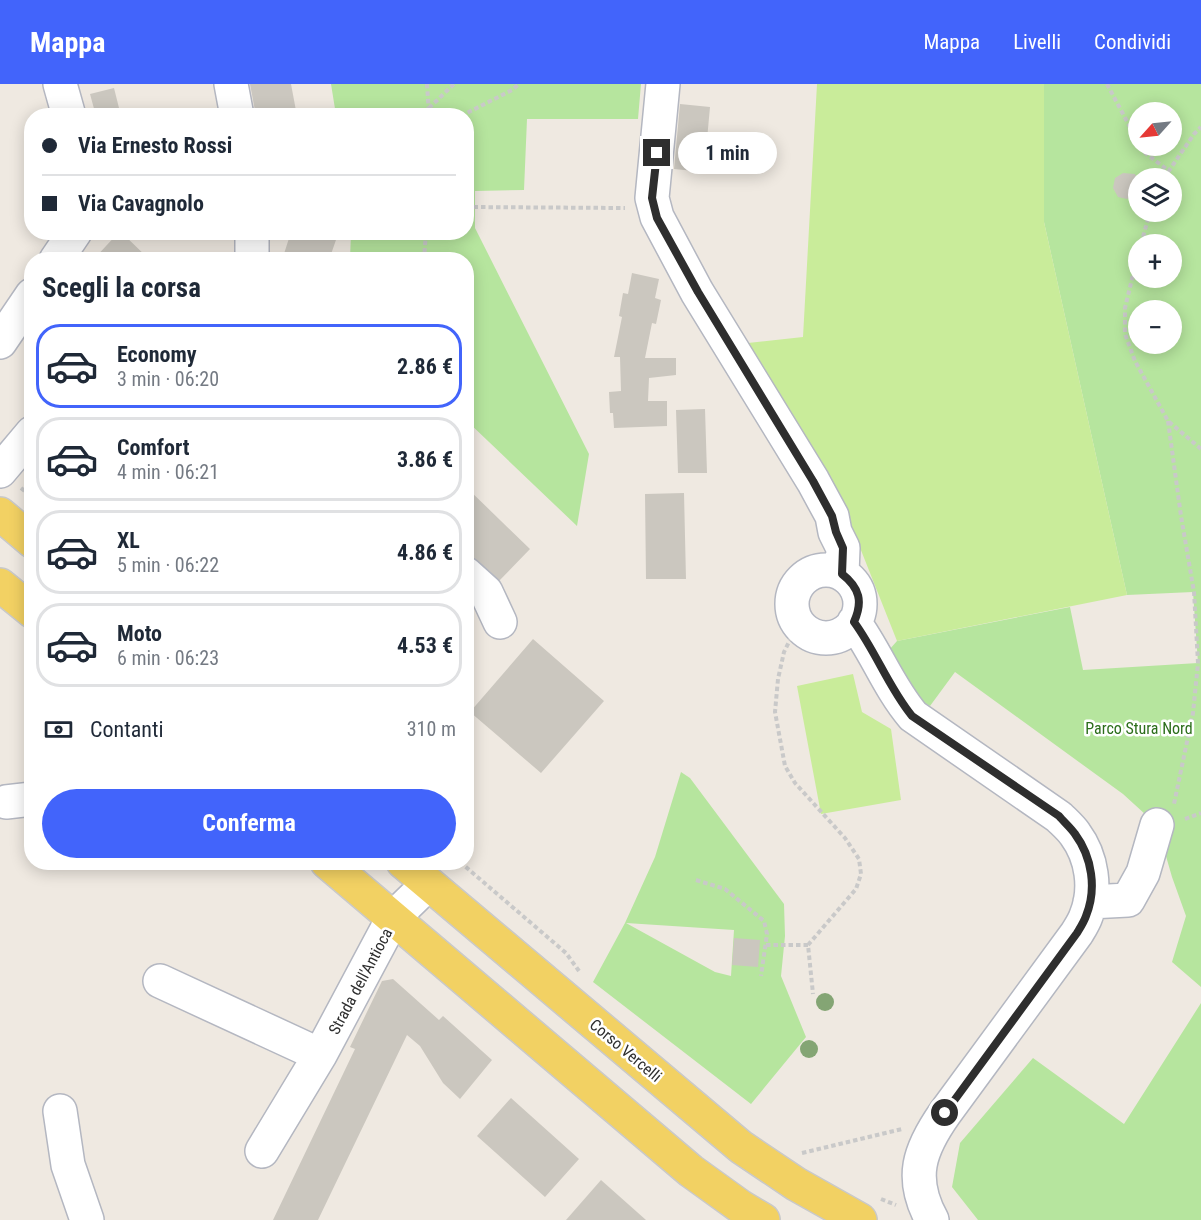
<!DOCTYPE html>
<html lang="it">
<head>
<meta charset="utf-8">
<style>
	body { margin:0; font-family:"Roboto Condensed",sans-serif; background:#f2f2f3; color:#1f2937; height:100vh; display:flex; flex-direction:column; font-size:22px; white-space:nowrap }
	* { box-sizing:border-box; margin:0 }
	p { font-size:20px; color:#747a83 }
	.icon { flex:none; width:33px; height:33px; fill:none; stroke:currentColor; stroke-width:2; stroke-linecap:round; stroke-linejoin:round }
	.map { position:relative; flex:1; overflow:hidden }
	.drawer { position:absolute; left:24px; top:168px; width:450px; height:618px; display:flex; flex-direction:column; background:#fff; border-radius:24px; box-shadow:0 3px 15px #0003 }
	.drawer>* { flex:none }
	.hud { position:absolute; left:24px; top:24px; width:450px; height:132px; border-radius:24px; box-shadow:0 3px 15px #0003; display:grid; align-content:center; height:132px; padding:0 18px; background:#fff }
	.needle { width:39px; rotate:243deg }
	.buttons { position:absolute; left:1128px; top:18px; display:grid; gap:12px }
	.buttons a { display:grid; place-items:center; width:54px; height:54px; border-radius:50%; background:#fff; box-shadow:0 3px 15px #0003; font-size:30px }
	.end { position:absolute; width:27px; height:27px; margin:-14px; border:8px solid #2e2e2e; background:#fff; box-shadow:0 0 0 3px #fff }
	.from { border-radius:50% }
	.bubble { position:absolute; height:42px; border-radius:21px; background:#fff; box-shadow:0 3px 15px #0003; font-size:20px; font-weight:700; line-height:42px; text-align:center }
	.hud b { display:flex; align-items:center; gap:21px; height:57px; font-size:22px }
	.hud b+b { border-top:2px solid #e0e1e3 }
	.hud i { width:15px; height:15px; background:#1f2937 }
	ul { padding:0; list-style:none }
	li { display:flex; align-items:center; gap:18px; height:84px; margin:0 12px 9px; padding:0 6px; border:3px solid #e0e1e3; border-radius:24px }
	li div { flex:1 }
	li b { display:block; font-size:22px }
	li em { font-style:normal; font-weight:700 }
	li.on { border-color:#4264fb }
	li>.icon { width:54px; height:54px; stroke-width:1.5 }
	h2 { padding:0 18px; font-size:27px; line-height:72px }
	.pay { display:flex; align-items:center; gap:15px; height:66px; padding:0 18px; font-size:22px }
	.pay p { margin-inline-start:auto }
	.cta { display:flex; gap:12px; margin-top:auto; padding:12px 18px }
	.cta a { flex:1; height:69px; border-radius:36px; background:#4264fb; color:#fff; font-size:24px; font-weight:700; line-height:69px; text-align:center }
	header { display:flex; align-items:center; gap:36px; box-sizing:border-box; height:84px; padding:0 30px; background:#4264fb; color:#fff }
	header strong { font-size:28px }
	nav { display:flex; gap:33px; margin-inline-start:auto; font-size:21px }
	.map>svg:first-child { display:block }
</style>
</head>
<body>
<header>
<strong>Mappa</strong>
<nav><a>Mappa</a><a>Livelli</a><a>Condividi</a></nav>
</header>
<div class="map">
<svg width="1201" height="1136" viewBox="0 0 1201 1136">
	<rect width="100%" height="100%" fill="#efe9e1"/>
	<!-- green -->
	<path fill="#b6e59e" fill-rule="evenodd" d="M331 0H641L638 35H527L524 106 475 107V144L589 370 577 442 467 337 466 176 350 175 351 149 466 148V32L336 31Z
		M1044 0H1201V903L1172 878 1186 832 1172 793 1157 741 1123 710 955 588 930 622 913 612 889 566 897 557 1070 523 1083 586 1198 579 1193 508 1127 511 1044 138ZM1138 28H1172V62H1138ZM1138 94H1172V128H1138ZM1138 160H1172V194H1138ZM1138 226H1172V260H1138Z
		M681 688 690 694 784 820 785 852 781 892 806 953 751 1020 593 898 625 839 655 773ZM626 839 734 846 731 892 715 888Z
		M1201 919V1136H978L952 1103 960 1059 1033 974 1124 1040Z"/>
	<!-- pitch -->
	<path fill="#c9ec9a" d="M817 0H1044V138L1127 511 897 557 849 436 748 259 803 253Z
		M853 590 862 628 891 645 901 716 821 730 797 602Z"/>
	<!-- building -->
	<path fill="#cbc7bf" d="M250 0H291L297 32H256Z
		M114 4 121 32H96L90 10Z
		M680 20 710 23 704 88 674 85Z
		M1123 89 1135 90 1138 97 1137 109 1127 115 1118 113 1113 104 1115 94Z
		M119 148H121L150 176H93Z
		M291 148H325L337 153 329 176H282Z
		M632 189 659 195 655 214 661 216 656 240 652 239 645 274H676V291L649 294 648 317H667V342L614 344 613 329H610L609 308 621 307 620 273H614L622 233 619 232 623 209 628 210Z
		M705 325 707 389H678L676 326Z
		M466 403 530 465 498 498 466 468Z
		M684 409 686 495H646L645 410Z
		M533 555 604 617 541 689 470 628Z
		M734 854 760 856 758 883 732 881Z
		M393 895 439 936 443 932 492 976 460 1015 443 999 420 962 407 951 318 1136H273L355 965 350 963 382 897Z
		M511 1014 579 1075 545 1113 477 1052Z
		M601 1096 646 1136H566Z"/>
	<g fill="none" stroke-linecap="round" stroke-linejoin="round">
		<!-- minor casing -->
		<g stroke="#b4b7c1" stroke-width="36">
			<path id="minor" d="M60 0 69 32
				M231 0 237 32
				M663 0 652 114 657 133 697 208 813 397 832 432 835 448 843 464 842 490
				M56 176 75 148
				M252 176V148
				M0 258 32 211
				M0 387 32 349
				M792 520a34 34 0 1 1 68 0a34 34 0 1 1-68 0Z
				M466 490 486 508 500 538
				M854 538C876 568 889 604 913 632L1059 733C1064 738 1071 744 1075 750 1092 773 1097 805 1086 832 1084 838 1080 844 1077 849L945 1029C919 1066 909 1094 932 1136
				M6 718 32 715
				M1090 818 1128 816 1143 789 1157 741
				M160 897 320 971
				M60 1027 68 1081 87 1136
				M262 1067 320 971 393 834 428 800"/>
		</g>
		<!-- major casing -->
		<g stroke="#c9c9c9" stroke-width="36">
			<path id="major" d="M0 430 32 457
				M0 501 32 527
				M327 778 691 1087 741 1123 763 1136
				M403 778 741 1063 796 1100 860 1136"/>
		</g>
		<!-- path -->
		<path stroke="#c9c9c9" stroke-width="4" stroke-dasharray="4.5 3" stroke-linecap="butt" d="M427 0 429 32
			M1107 0 1138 58
			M429 24 454 0
			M461 32 512 6 519 0
			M1140 62 1144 68 1169 87
			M1164 94 1194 50 1201 43
			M466 123 625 124
			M1141 160 1150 128
			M1138 170 1125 224V250L1135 277 1168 337 1201 365
			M424 176 426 148
			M1168 337 1181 432 1194 508 1198 579 1193 629 1174 720
			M21 404 32 413
			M798 539 784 568 778 595 775 628 785 682 795 699 845 754 859 775 861 790 856 805 808 861 813 910
			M1185 735 1201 729
			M460 778 566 869 579 887
			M696 796 725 805 764 837 767 850 761 892
			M766 861H808
			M802 1069 902 1045
			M881 1115 896 1121"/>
		<!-- minor -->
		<use href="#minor" stroke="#fff" stroke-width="33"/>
		<!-- major -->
		<use href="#major" stroke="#f2d163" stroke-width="33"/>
	</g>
	<!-- trees -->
	<g fill="#84a574">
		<circle cx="825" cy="918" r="9"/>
		<circle cx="809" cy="965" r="9"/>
	</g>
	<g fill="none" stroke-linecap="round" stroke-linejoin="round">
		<!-- route -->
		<path stroke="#2e2e2e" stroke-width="8" d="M657 69 652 114 657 134 698 208 813 397 832 432 836 448 843 464 842 490C860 504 863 518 854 538 876 568 889 604 912 632L1059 732C1064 738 1071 744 1075 750 1092 773 1097 805 1086 832 1084 838 1080 844 1077 849L945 1029"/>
	</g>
	<g text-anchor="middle" stroke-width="5" stroke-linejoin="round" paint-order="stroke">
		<!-- park labels -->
		<g font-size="16" fill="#2c6e1b" stroke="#fff">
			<text x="1139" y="650">Parco Stura Nord</text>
		</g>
		<!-- street labels -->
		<g font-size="16" fill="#2e2e2e" stroke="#fff">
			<text transform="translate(360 897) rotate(-62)" y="6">Strada dell'Antioca</text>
			<text transform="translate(626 966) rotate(40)" y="6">Corso Vercelli</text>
		</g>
	</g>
</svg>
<div class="buttons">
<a><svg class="needle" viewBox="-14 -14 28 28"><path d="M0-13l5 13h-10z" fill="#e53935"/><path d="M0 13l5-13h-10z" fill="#747a83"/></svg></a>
<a><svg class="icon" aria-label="layers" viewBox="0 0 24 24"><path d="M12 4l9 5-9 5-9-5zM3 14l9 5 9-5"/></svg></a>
<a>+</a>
<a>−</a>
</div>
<i class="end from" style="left:945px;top:1029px"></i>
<i class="end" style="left:657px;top:69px"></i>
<div class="bubble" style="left:678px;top:48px;width:99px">1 min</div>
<div class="hud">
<b><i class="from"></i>Via Ernesto Rossi</b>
<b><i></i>Via Cavagnolo</b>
</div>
<section class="drawer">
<h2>Scegli la corsa</h2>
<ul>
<li class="on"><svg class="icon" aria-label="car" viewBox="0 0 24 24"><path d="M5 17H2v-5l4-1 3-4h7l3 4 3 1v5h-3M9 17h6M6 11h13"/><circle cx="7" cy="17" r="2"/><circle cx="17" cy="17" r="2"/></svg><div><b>Economy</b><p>3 min · 06:20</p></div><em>2.86 €</em></li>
<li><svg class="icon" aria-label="car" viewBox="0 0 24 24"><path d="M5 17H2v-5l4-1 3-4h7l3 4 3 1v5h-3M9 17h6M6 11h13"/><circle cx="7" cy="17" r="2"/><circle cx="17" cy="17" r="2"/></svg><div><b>Comfort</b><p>4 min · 06:21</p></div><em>3.86 €</em></li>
<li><svg class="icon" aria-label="car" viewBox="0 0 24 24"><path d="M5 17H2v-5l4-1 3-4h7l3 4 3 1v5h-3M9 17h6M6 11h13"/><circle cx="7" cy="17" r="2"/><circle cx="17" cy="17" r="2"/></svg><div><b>XL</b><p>5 min · 06:22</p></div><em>4.86 €</em></li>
<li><svg class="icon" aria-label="car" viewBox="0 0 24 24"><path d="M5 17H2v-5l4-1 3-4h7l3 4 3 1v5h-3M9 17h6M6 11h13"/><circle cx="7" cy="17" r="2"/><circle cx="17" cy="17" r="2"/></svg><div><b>Moto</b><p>6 min · 06:23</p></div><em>4.53 €</em></li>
</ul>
<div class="pay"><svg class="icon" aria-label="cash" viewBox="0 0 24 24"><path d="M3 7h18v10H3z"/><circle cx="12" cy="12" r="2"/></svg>Contanti<p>310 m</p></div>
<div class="cta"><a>Conferma</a></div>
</section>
</div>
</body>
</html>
